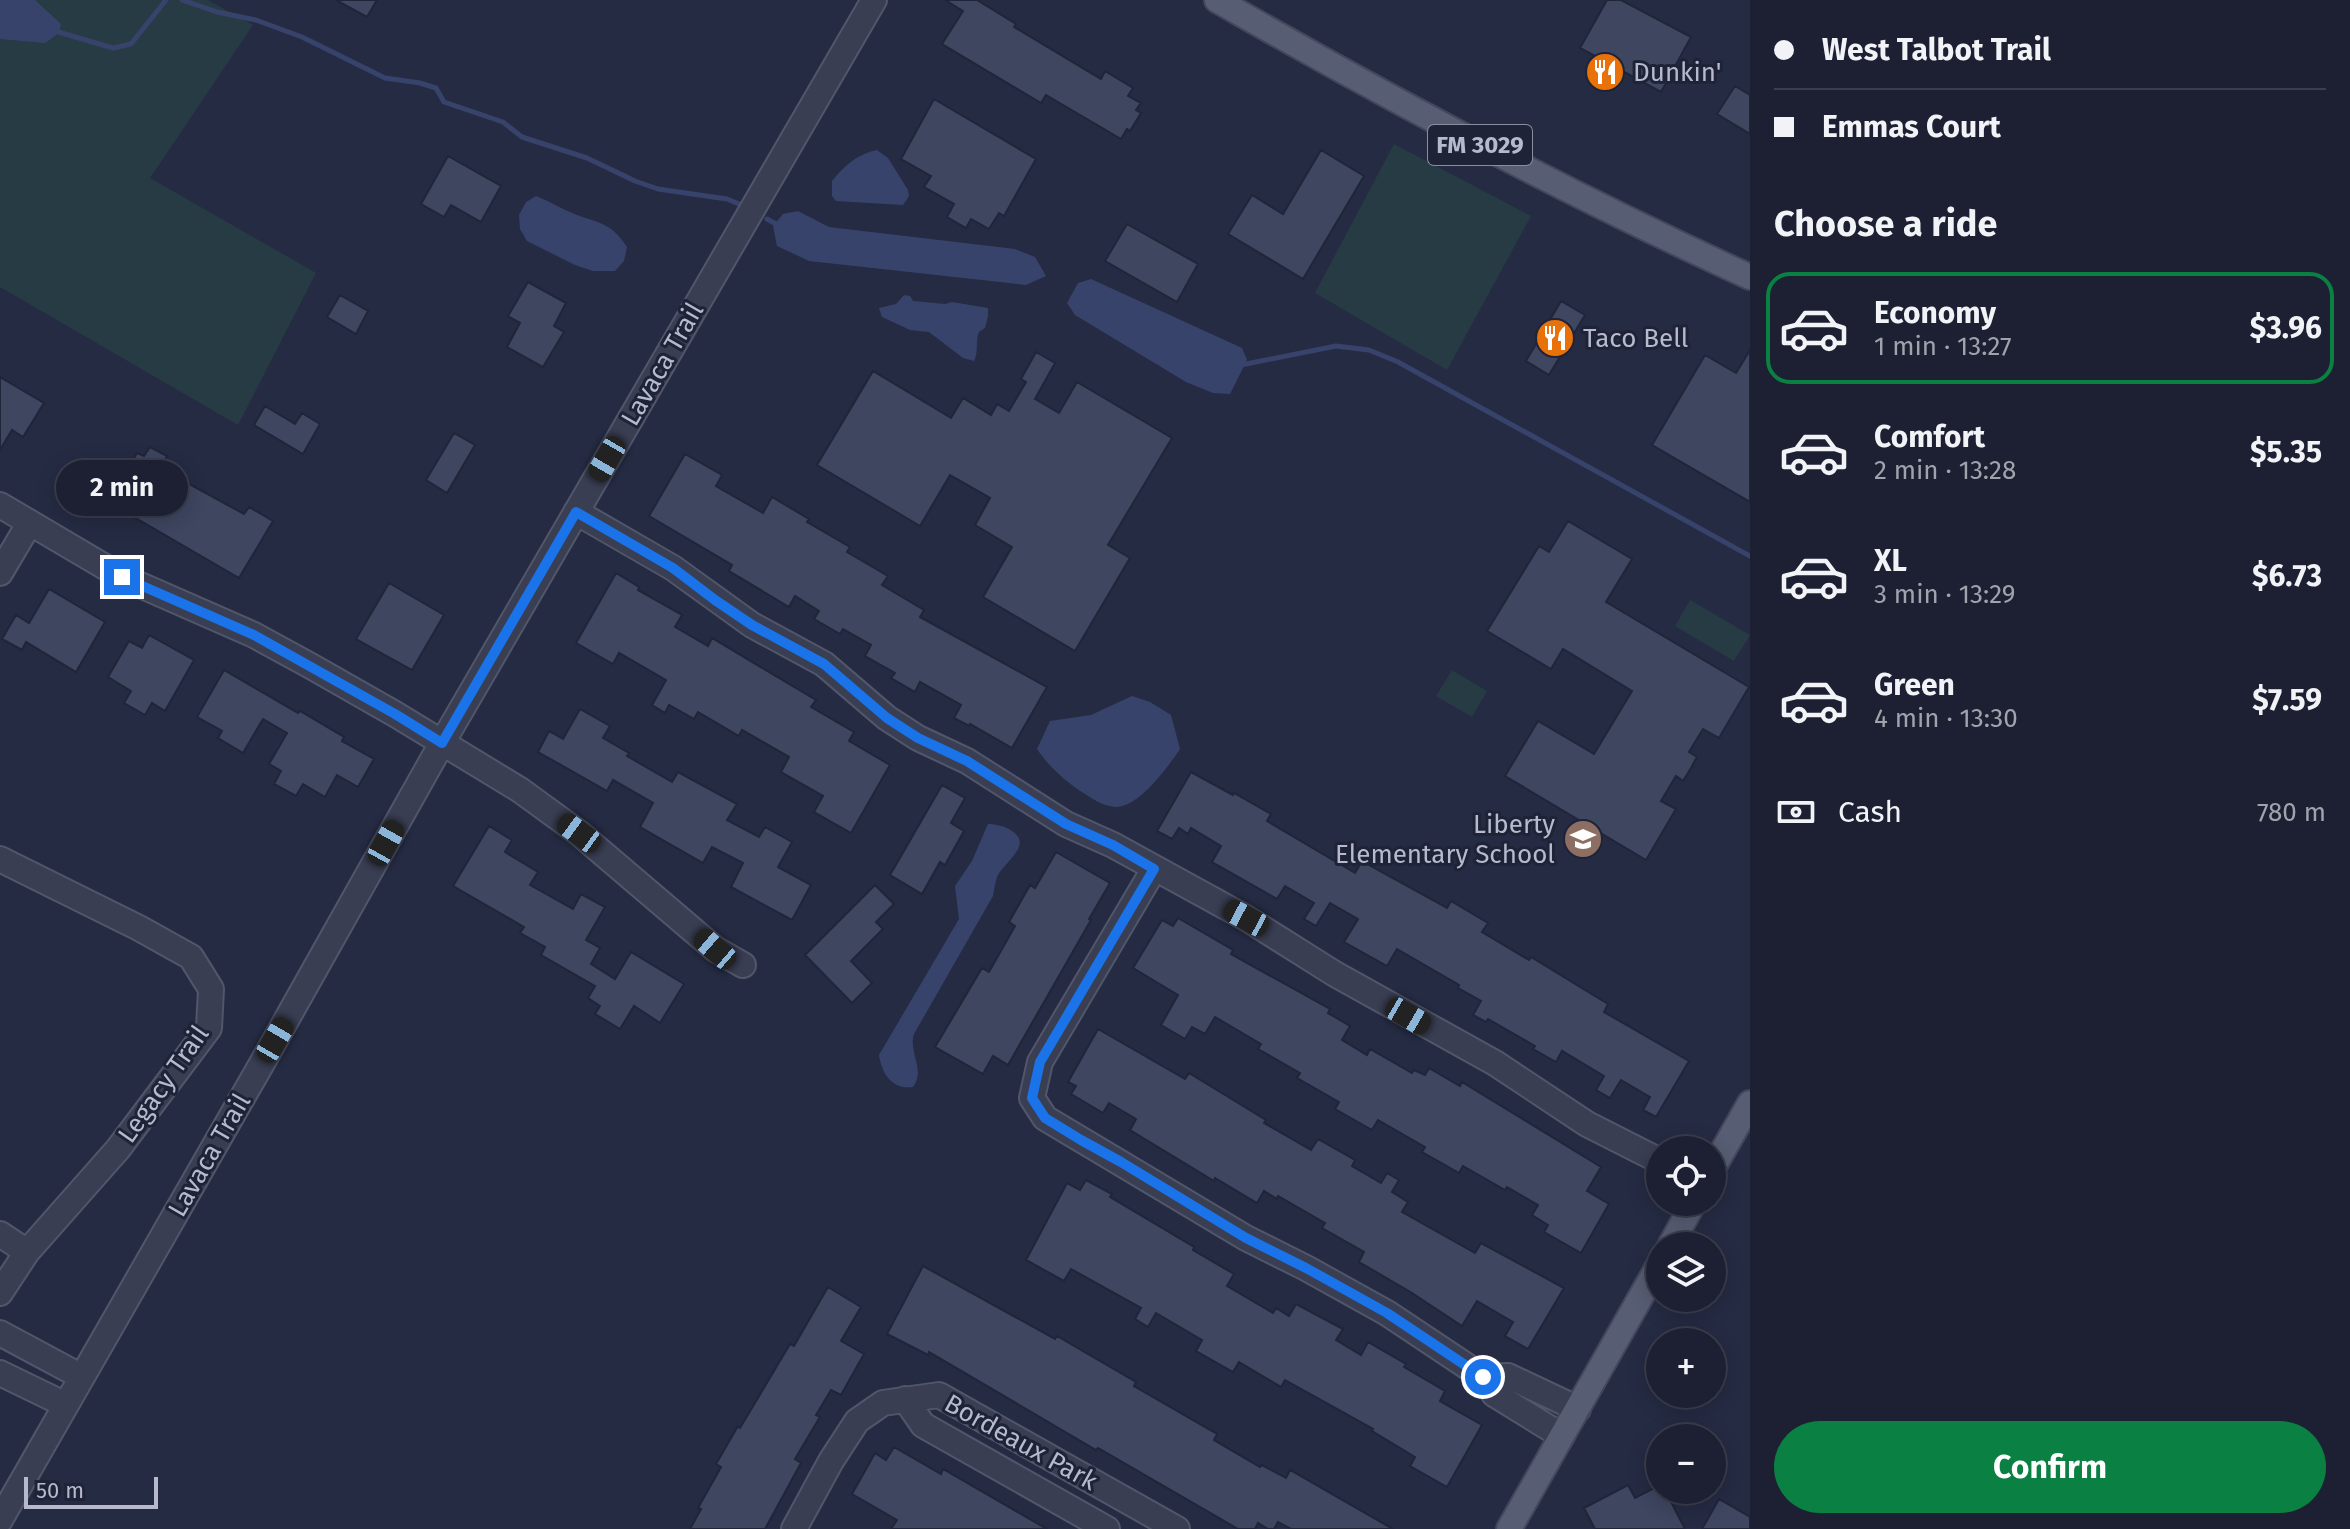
<!DOCTYPE html>
<html lang="en">
<head>
<meta charset="utf-8">
<style>
	body { margin:0; font-family:"Fira Sans",sans-serif; background:#25283a; color:#f1f3f6; height:100vh; display:flex; flex-direction:column; font-size:30px; white-space:nowrap }
	* { box-sizing:border-box; margin:0 }
	p { font-size:26px; color:#a0a3ac }
	.icon { flex:none; width:44px; height:44px; fill:none; stroke:currentColor; stroke-width:2; stroke-linecap:round; stroke-linejoin:round }
	.map { position:relative; flex:1; overflow:hidden }
	.panel { display:flex; flex-direction:column; background:#1c2032; width:600px }
	.panel>* { flex:none }
	.guide { display:grid; align-content:center; height:176px; padding:0 24px; background:#1c2032 }
	.fabs { position:absolute; left:1646px; top:1136px; display:grid; gap:16px }
	.fabs a { display:grid; place-items:center; width:80px; height:80px; border-radius:50%; background:#1c2032; box-shadow:0 4px 20px #0003,0 0 0 2px #3a3e4d; font-size:40px }
	.scale { position:absolute; left:24px; bottom:20px; width:134px; box-sizing:border-box; padding-left:8px; border:4px solid #b6bacc; border-top:0; font-size:22px; line-height:28px; white-space:nowrap; color:#b6bacc; -webkit-text-stroke:6px #1e2338; paint-order:stroke }
	.end { position:absolute; width:36px; height:36px; margin:-18px; border:10px solid #1a73e8; background:#fff; box-shadow:0 0 0 4px #fff }
	.from { border-radius:50% }
	.bubble { position:absolute; height:56px; border-radius:28px; background:#1c2032; box-shadow:0 4px 20px #0003,0 0 0 2px #3a3e4d; font-size:26px; font-weight:700; line-height:56px; text-align:center }
	.car { position:absolute; width:24px; height:48px; margin:-24px -12px; border-radius:10px; box-shadow:0 0 6px 2px #0007; background:linear-gradient(#222 24%,#8ab4d8 0 40%,#222 0 76%,#8ab4d8 0 86%,#222 0) }
	.guide b { display:flex; align-items:center; gap:28px; height:76px; font-size:30px }
	.guide b+b { border-top:2px solid #3a3e4d }
	.guide i { width:20px; height:20px; background:#f1f3f6 }
	ul { padding:0; list-style:none }
	li { display:flex; align-items:center; gap:24px; height:112px; margin:0 16px 12px; padding:0 8px; border:4px solid transparent; border-radius:24px }
	li div { flex:1 }
	li b { display:block; font-size:30px }
	li em { font-style:normal; font-weight:700 }
	li.current { border-color:#0b8043 }
	li>.icon { width:72px; height:72px; stroke-width:1.5 }
	h2 { padding:0 24px; font-size:36px; line-height:96px }
	.pay { display:flex; align-items:center; gap:20px; height:88px; padding:0 24px; font-size:30px }
	.pay p { margin-inline-start:auto }
	.action { display:flex; gap:16px; margin-top:auto; padding:16px 24px }
	.action a { flex:1; height:92px; border-radius:48px; background:#0b8043; color:#fff; font-size:32px; font-weight:700; line-height:92px; text-align:center }
	main { display:flex; flex:1; min-height:0 }
	.map>svg:first-child { display:block }
</style>
</head>
<body>
<main>
<div class="map">
<svg width="1750" height="1529" viewBox="0 0 1750 1529">
	<rect width="100%" height="100%" fill="#252b43"/>
	<!-- green -->
	<path fill="#273b44" d="M0 0H208L253 25 150 178 316 273 238 425 0 287Z
		M1394 144 1531 216 1447 370 1315 293Z
		M1690 600 1750 635 1734 661 1675 626Z
		M1452 670 1487 691 1472 717 1436 696Z"/>
	<!-- water -->
	<path fill="#37436b" d="M0 0H35L61 24 59 33 45 43 0 39Z
		M877 150 888 158 908 190 909 196 903 205 836 201 832 196V181C844 166 857 154 877 150Z
		M536 196C549 201 560 208 572 213 599 224 610 221 627 247L624 261 615 271H593L575 265 527 241 520 229 519 215 526 202Z
		M798 211 829 227 1015 249 1035 257 1046 276 1026 285 809 261 777 246 773 226 783 214Z
		M1091 279 1242 348 1247 360 1230 394 1213 393 1186 382 1075 315 1067 303 1078 283Z
		M904 295 910 296 913 301 945 304 952 302 988 308V316L985 328 979 332C975 342 979 351 974 361L963 358 929 332 910 330 882 317 879 308 896 304Z
		M1132 696 1150 702 1171 715 1180 749C1168 767 1139 807 1116 807 1102 806 1093 799 1082 792 1064 780 1049 767 1037 749L1050 721 1091 715Z
		M988 824C996 824 1005 826 1012 831 1034 845 1003 863 997 877 995 883 994 890 993 896L914 1034C908 1052 926 1070 913 1087 892 1090 882 1074 879 1055L959 919 955 886 972 861Z"/>
	<g fill="none" stroke-linecap="round" stroke-linejoin="round">
		<!-- stream -->
		<path stroke="#37436b" stroke-width="5" d="M182 0 217 12 256 20 302 37 385 78 420 83 436 88 444 102 503 122 522 137 587 158 635 181 658 189 727 199 744 206
			M55 31 113 48 131 44 166 0
			M767 219 778 225
			M1241 365 1336 346 1369 350 1398 362 1750 556"/>
	</g>
	<!-- building -->
	<path fill="#3e4660" stroke="#20253a" stroke-width="2" d="M336 0H377L367 17Z
		M945 0H977L1016 24 1014 27 1101 79 1105 71 1133 88 1128 96 1141 103 1136 110 1141 113 1130 131 1127 129 1121 139 1046 95 1041 103 942 44 963 11Z
		M1607 0H1621L1691 37 1661 92 1580 48Z
		M1735 86 1750 95V134L1717 114Z
		M934 99 1036 159 1004 216 999 213 989 229 971 219 966 228 947 217 954 204 924 187 931 176 901 159Z
		M1321 150 1364 176 1303 279 1228 234 1252 195 1283 214Z
		M448 156 501 186 481 222 451 205 444 217 421 204Z
		M1127 224 1198 264 1177 302 1105 261Z
		M528 282 566 303 554 326 564 332 543 367 507 347 520 323 508 316Z
		M340 295 368 311 356 334 327 317Z
		M1561 301 1585 315 1549 375 1526 361Z
		M1750 350V502L1652 445 1705 355 1736 373Z
		M1036 352 1055 363 1035 399 1059 413 1077 382 1172 438 1108 545 1130 558 1075 651 983 597 1012 547 975 525 990 498 950 475 920 526 817 465 873 371 951 418 963 398 991 415 997 404 1009 411 1026 382 1021 379Z
		M0 377 44 403 23 437 12 430 0 450Z
		M265 406 295 424 302 413 320 424 303 454 254 425Z
		M454 433 475 445 447 493 426 480Z
		M150 447 167 456 160 468 244 514 249 507 273 521 239 578 108 502 137 453 144 456Z
		M685 454 722 475 716 486 763 513 772 497 809 519 807 522 850 547 847 552 888 576 882 585 924 610 920 617 1047 687 1012 748 970 724 969 726 954 718 961 705 920 682 915 692 891 678 895 673 865 656 871 645 843 629 840 634 814 619 819 611 795 596 789 607 729 571 732 565 649 516Z
		M1568 521 1632 559 1606 602 1749 687 1719 738 1703 729 1689 752 1697 757 1691 768 1683 781 1676 776 1661 801 1676 809 1646 860 1505 776 1538 721 1594 754 1632 691 1563 649 1551 669 1487 631 1539 546 1549 552Z
		M616 573 639 587 638 590 682 615 675 627 708 646 712 638 816 700 811 707 854 732 849 741 890 765 851 833 814 812 823 796 781 772 789 757 742 730 739 736 698 712 694 719 669 705 665 713 652 705 666 680 619 653 613 664 576 643Z
		M389 583 444 615 412 670 356 639Z
		M49 589 105 622 76 672 26 642 22 650 2 639 16 615 29 623Z
		M149 635 194 660 165 711 152 703 145 715 124 703 131 691 108 677 129 641 142 648Z
		M224 670 298 713 300 711 344 737 342 741 374 759 358 787 337 775 325 797 303 784 296 796 274 784 281 771 269 764 287 733 263 719 243 753 218 738 222 731 197 717Z
		M580 709 610 726 603 738 629 753 627 756 672 782 678 772 737 804 727 820 759 837 765 827 792 842 778 867 811 885 792 920 731 887 743 863 712 847 703 863 640 827 653 803 613 780 607 791 538 752 549 731 563 739Z
		M1191 772 1233 795 1234 793 1271 814 1267 821 1355 873 1362 861 1447 908 1451 901 1488 923 1482 932 1529 960 1531 957 1608 1004 1604 1012 1689 1061 1656 1117 1643 1110 1650 1097 1621 1080 1610 1098 1596 1090 1604 1076 1562 1051 1556 1062 1533 1049 1535 1046 1488 1019 1486 1022 1473 1015 1481 1001 1458 988 1459 985 1397 949 1387 966 1344 942 1358 919 1330 903 1316 926 1304 919 1314 903 1285 886 1277 899 1212 862 1221 846 1191 828 1188 834 1179 828 1172 839 1157 831Z
		M942 785 965 798 951 823 964 831 945 865 940 862 922 894 890 875Z
		M489 826 512 840 505 852 538 872 530 885 573 909 581 894 605 907 586 940 600 948 591 964 615 979 631 952 684 984 660 1023 634 1006 620 1029 595 1014 600 1006 588 998 595 986 541 955 545 947 520 933 524 927 453 886Z
		M1056 852 1110 883 1089 919 1091 920 1008 1065 993 1056 983 1074 935 1047 982 968 989 972 1015 926 1009 922 1030 885 1035 888Z
		M875 885 894 904 876 922 883 929 851 961 872 983 852 1003 805 955Z
		M1178 918 1233 950 1231 954 1330 1009 1328 1013 1350 1026 1342 1040 1367 1055 1370 1049 1412 1073 1414 1070 1425 1075 1429 1068 1460 1086 1462 1082 1601 1167 1587 1191 1609 1204 1581 1253 1544 1232 1548 1225 1532 1215 1538 1205 1507 1187 1505 1190 1463 1166 1459 1173 1422 1152 1425 1147 1378 1120 1372 1130 1335 1109 1339 1102 1297 1078 1300 1073 1258 1049 1261 1044 1215 1017 1205 1034 1192 1027 1185 1039 1161 1025 1178 995 1133 968 1162 920 1173 926Z
		M1098 1029 1185 1079 1189 1073 1266 1120 1264 1123 1311 1150 1318 1139 1355 1160 1352 1166 1381 1183 1387 1173 1399 1180 1392 1192 1408 1202 1402 1212 1475 1253 1481 1243 1564 1288 1528 1349 1505 1336 1513 1322 1477 1301 1462 1326 1412 1293 1359 1262 1364 1252 1322 1228 1325 1223 1278 1196 1277 1199 1264 1191 1257 1203 1215 1178 1214 1181 1130 1130 1136 1119 1109 1103 1103 1113 1071 1094 1076 1086 1068 1082Z
		M1086 1180 1112 1194 1110 1197 1194 1247 1193 1250 1234 1274 1227 1286 1273 1313 1276 1308 1289 1316 1296 1304 1343 1329 1336 1340 1361 1355 1368 1342 1406 1364 1404 1367 1445 1391 1440 1401 1482 1425 1447 1487 1410 1466 1415 1457 1372 1431 1373 1429 1285 1380 1281 1387 1239 1362 1233 1372 1196 1351 1202 1340 1156 1313 1148 1327 1135 1319 1141 1308 1071 1269 1064 1281 1026 1260 1067 1183 1080 1190Z
		M923 1266 1055 1339 1057 1336 1136 1382 1134 1386 1217 1434 1214 1440 1260 1467 1262 1465 1286 1478 1290 1470 1393 1529H1291L1278 1522 1274 1529H1268L1258 1523 1255 1529H1238L1098 1448 1096 1450 929 1352 928 1355 887 1334Z
		M828 1287 861 1307 841 1341 864 1354 841 1395 831 1390 816 1415 820 1417 795 1459 801 1463 765 1529H690L701 1509 698 1508 721 1467 716 1464 738 1426 740 1428 790 1344 794 1346Z
		M894 1447 941 1474 943 1469 1047 1529H891L897 1520 852 1494 875 1453 886 1460Z
		M1628 1485 1635 1498 1660 1485V1490H1665L1685 1529H1595L1584 1508Z
		M1719 1499 1750 1517V1529H1702Z"/>
	<g fill="none" stroke-linecap="round" stroke-linejoin="round">
		<!-- minor casing -->
		<g stroke="#51566a" stroke-width="28">
			<path id="minor" d="M0 505 122 577 254 635 309 665 395 714 520 790 579 833 715 949 743 965
				M576 512 673 568 752 625 824 664 887 718 918 738 967 761 1066 824 1113 845 1246 918 1335 974 1495 1063 1587 1124 1660 1161
				M0 573 29 524
				M0 859 139 928 191 957 211 989 209 1028 118 1149 27 1252 0 1293
				M1154 869 1040 1062 1032 1098 1045 1118 1246 1238 1306 1268 1387 1313 1483 1377 1494 1394 1562 1436
				M0 1234 27 1252
				M0 1333 82 1377
				M0 1373 66 1405
				M1483 1377 1508 1376 1578 1409
				M905 1399 923 1425 1107 1529
				M0 1520 261 1065 442 743 874 0
				M794 1529 831 1461 857 1421 883 1403 939 1395 1177 1529"/>
		</g>
		<!-- major casing -->
		<g stroke="#43475c" stroke-width="28">
			<path id="major" d="M1217 0C1391 100 1568 194 1750 277
				M1712 1170 1750 1103
				M1670 1246 1694 1202
				M1509 1529 1660 1263"/>
		</g>
		<!-- minor -->
		<use href="#minor" stroke="#393e53" stroke-width="24"/>
		<!-- major -->
		<use href="#major" stroke="#575d73" stroke-width="24"/>
	</g>
	<g fill="none" stroke-linecap="round" stroke-linejoin="round">
		<!-- route -->
		<path stroke="#1a73e8" stroke-width="10" d="M122 577 254 635 395 714 442 743 576 512 673 568 715 600 752 625 824 664 887 718 918 738 967 761 1066 824 1113 845 1154 869 1040 1062 1032 1098 1045 1118 1081 1140 1121 1162 1246 1238 1306 1268 1387 1313 1483 1377"/>
	</g>
	<!-- icons -->
	<defs>
		<g id="restaurant-disc" transform="scale(2)"><circle r="9.5" fill="#e8710a" stroke="#1e2338"/><path d="M-5-6h1v4h1v-4h1v4h1v-4h1v5L-1.5 .5V6h-2V.5L-5-1ZM5-6V6H3V1.5H1.5Q1.5-4 5-6Z" fill="#fff"/></g>
		<g id="school-disc" transform="scale(2)"><circle r="9.5" fill="#8d6e63" stroke="#1e2338"/><path d="M0-5L7-2L0 1L-7-2ZM-4 1L0 2.5L4 1V4Q0 6-4 4Z" fill="#fff"/></g>
	</defs>
	<g fill-rule="evenodd">
		<use href="#restaurant-disc" x="1605" y="72"/>
		<use href="#restaurant-disc" x="1555" y="338"/>
		<use href="#school-disc" x="1583" y="839"/>
	</g>
	<g text-anchor="middle" stroke-width="6" stroke-linejoin="round" paint-order="stroke">
		<!-- shield labels -->
		<rect fill="#1e2338" stroke="#888da0" stroke-width="2" x="1428" y="125" width="104" height="40" rx="6"/>
		<g font-size="24" font-weight="bold" fill="#b6bacc">
			<text x="1480" y="153">FM 3029</text>
		</g>
		<!-- poi labels -->
		<g font-size="26" fill="#b6bacc" stroke="#1e2338" text-anchor="start">
			<text x="1633" y="81">Dunkin'</text>
			<text x="1583" y="347">Taco Bell</text>
			<text x="1555" y="833" text-anchor="end">Liberty<tspan x="1555" dy="30">Elementary School</tspan></text>
		</g>
		<!-- street labels -->
		<g font-size="26" fill="#b6bacc" stroke="#1e2338">
			<text transform="translate(662 364) rotate(-60)" y="9">Lavaca Trail</text>
			<text transform="translate(163 1084) rotate(-55)" y="9">Legacy Trail</text>
			<text transform="translate(209 1155) rotate(-60)" y="9">Lavaca Trail</text>
			<text transform="translate(1021 1442) rotate(29)" y="9">Bordeaux Park</text>
		</g>
	</g>
</svg>
<div class="fabs">
<a><svg class="icon" aria-label="locate" viewBox="0 0 24 24"><circle cx="12" cy="12" r="6"/><path d="M12 2v4M12 18v4M2 12h4M18 12h4"/></svg></a>
<a><svg class="icon" aria-label="layers" viewBox="0 0 24 24"><path d="M12 4l9 5-9 5-9-5zM3 14l9 5 9-5"/></svg></a>
<a>+</a>
<a>−</a>
</div>
<div class="scale">50 m</div>
<i class="end from" style="left:1483px;top:1377px"></i>
<i class="end" style="left:122px;top:577px"></i>
<div class="bubble" style="left:56px;top:460px;width:132px">2 min</div>
<i class="car" style="left:607px;top:459px;rotate:210deg"></i>
<i class="car" style="left:579px;top:833px;rotate:306deg"></i>
<i class="car" style="left:386px;top:843px;rotate:29deg"></i>
<i class="car" style="left:1246px;top:918px;rotate:298deg"></i>
<i class="car" style="left:715px;top:949px;rotate:311deg"></i>
<i class="car" style="left:1408px;top:1016px;rotate:120deg"></i>
<i class="car" style="left:275px;top:1040px;rotate:30deg"></i>
</div>
<section class="panel">
<div class="guide">
<b><i class="from"></i>West Talbot Trail</b>
<b><i></i>Emmas Court</b>
</div>
<h2>Choose a ride</h2>
<ul>
<li class="current"><svg class="icon" aria-label="car" viewBox="0 0 24 24"><path d="M5 17H2v-5l4-1 3-4h7l3 4 3 1v5h-3M9 17h6M6 11h13"/><circle cx="7" cy="17" r="2"/><circle cx="17" cy="17" r="2"/></svg><div><b>Economy</b><p>1 min · 13:27</p></div><em>$3.96</em></li>
<li><svg class="icon" aria-label="car" viewBox="0 0 24 24"><path d="M5 17H2v-5l4-1 3-4h7l3 4 3 1v5h-3M9 17h6M6 11h13"/><circle cx="7" cy="17" r="2"/><circle cx="17" cy="17" r="2"/></svg><div><b>Comfort</b><p>2 min · 13:28</p></div><em>$5.35</em></li>
<li><svg class="icon" aria-label="car" viewBox="0 0 24 24"><path d="M5 17H2v-5l4-1 3-4h7l3 4 3 1v5h-3M9 17h6M6 11h13"/><circle cx="7" cy="17" r="2"/><circle cx="17" cy="17" r="2"/></svg><div><b>XL</b><p>3 min · 13:29</p></div><em>$6.73</em></li>
<li><svg class="icon" aria-label="car" viewBox="0 0 24 24"><path d="M5 17H2v-5l4-1 3-4h7l3 4 3 1v5h-3M9 17h6M6 11h13"/><circle cx="7" cy="17" r="2"/><circle cx="17" cy="17" r="2"/></svg><div><b>Green</b><p>4 min · 13:30</p></div><em>$7.59</em></li>
</ul>
<div class="pay"><svg class="icon" aria-label="cash" viewBox="0 0 24 24"><path d="M3 7h18v10H3z"/><circle cx="12" cy="12" r="2"/></svg>Cash<p>780 m</p></div>
<div class="action"><a>Confirm</a></div>
</section>
</main>
</body>
</html>
